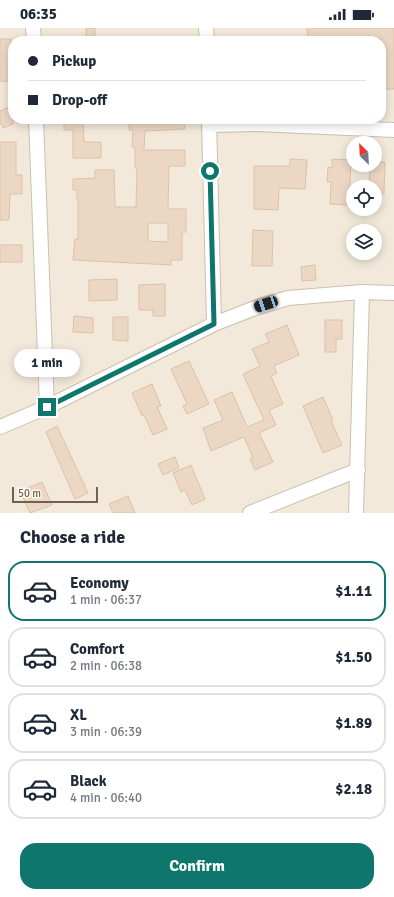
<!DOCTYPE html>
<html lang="en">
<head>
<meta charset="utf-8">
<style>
	body { margin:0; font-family:Signika,sans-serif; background:#f6f6f7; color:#1f2937; height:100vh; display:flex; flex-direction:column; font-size:15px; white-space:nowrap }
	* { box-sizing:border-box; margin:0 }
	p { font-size:13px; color:#747a83 }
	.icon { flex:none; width:22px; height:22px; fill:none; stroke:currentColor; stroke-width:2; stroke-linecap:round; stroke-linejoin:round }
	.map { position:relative; height:485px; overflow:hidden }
	.details { display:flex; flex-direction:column; background:#fff; flex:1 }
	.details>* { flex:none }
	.guide { position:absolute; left:8px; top:8px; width:378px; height:88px; border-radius:16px; box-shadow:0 2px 10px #0003; display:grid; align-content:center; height:88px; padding:0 20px; background:#fff }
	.needle { width:26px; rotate:336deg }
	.buttons { position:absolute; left:346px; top:108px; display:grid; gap:8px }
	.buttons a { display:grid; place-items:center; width:36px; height:36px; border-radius:50%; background:#fff; box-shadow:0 2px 10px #0003; font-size:20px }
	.scale { position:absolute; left:12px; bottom:10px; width:86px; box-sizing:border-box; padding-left:4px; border:2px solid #746050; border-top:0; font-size:11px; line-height:14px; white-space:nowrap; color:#746050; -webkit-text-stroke:3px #fdfaf1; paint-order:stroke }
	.end { position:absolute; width:18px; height:18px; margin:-9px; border:5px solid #0f766e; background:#fff; box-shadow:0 0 0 2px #fff }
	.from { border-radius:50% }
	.bubble { position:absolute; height:28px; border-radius:14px; background:#fff; box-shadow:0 2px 10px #0003; font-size:13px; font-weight:700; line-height:28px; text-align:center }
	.car { position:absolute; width:12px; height:24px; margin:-12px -6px; border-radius:5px; box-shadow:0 0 3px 1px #0007; background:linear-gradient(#222 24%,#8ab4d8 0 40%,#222 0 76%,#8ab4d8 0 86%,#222 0) }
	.guide b { display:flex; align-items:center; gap:14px; height:38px; font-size:15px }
	.guide b+b { border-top:1px solid #e0e1e3 }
	.guide i { width:10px; height:10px; background:#1f2937 }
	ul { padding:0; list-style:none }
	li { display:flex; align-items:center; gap:12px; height:60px; margin:0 8px 6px; padding:0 12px; border:2px solid #e0e1e3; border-radius:16px }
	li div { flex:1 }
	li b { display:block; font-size:15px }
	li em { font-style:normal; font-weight:700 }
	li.active { border-color:#0f766e }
	li>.icon { width:36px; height:36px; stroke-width:1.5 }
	h2 { padding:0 20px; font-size:18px; line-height:48px }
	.action { display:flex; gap:8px; margin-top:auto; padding:8px 20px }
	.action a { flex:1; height:46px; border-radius:16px; background:#0f766e; color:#fff; font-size:16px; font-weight:700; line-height:46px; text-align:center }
	.status { display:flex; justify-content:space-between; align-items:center; height:28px; padding:0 20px; background:#fff; direction:ltr }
	.status svg { height:11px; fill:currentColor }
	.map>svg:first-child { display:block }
</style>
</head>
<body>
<div class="status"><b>06:35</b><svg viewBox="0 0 49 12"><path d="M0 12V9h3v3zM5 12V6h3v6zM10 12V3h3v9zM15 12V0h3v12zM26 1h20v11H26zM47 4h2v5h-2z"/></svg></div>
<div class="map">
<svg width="394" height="485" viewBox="0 0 394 485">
	<rect width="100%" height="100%" fill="#fbf6eb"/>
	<!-- residential -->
	<path fill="#f2e9da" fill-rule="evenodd" d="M0 0H394V485H0ZM13 13H381V91H13ZM353 115H375V137H353ZM353 159H375V181H353ZM353 203H375V225H353Z"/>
	<!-- building -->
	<path fill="#ebd7c4" stroke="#dec1a8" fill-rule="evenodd" d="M86 0H95V13H86Z
		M307 0H394V61H384L385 30H381V11L331 10 332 11 308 13Z
		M0 11H11L10 41H13V54L0 53Z
		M13 78V96L3 100 0 94V83Z
		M64 91H83L84 114H101V130H73V102H64Z
		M129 91H185V101L145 103 144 122H185V138H169L168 181H186V204H182V232H171V237L73 232 75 211H78V171H77V162H73V151L95 150V142H114L115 179H136L137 140H135V119H132L133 102H129ZM148 195H168V214L148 213Z
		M0 114H16V147H22V166H10L9 192H0Z
		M290 131 307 132 305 161 279 160 278 182 254 181V138H290Z
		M332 131 351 132 349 177 330 176 331 154H327L328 139 332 140Z
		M375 134H385L384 166H375V159H369L370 137H375Z
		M253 202 273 203 272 238H252Z
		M0 217H22V234H0Z
		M315 237 316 252 302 253 301 239Z
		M117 251V272L89 273V252Z
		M165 256V288H153V282H139V257Z
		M74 288 93 290V305L73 304Z
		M113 289H128V313L113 312Z
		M325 292H342V311H336V324H325Z
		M287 297 299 327 274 338 277 345 271 348 283 376 269 382 276 397 259 405 273 434 255 442 250 431 253 430 244 409 211 423 203 400 223 392 214 372 232 364 247 399 264 392 243 346 260 338 252 321 269 314 265 306Z
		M189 333 209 376 187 386 183 378 187 376 171 341Z
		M152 356 161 378 157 379 167 401 153 407 144 387 142 388 132 365Z
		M323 369 333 392 331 393 342 417 323 425 303 378Z
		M57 398 88 465 75 471 46 404Z
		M175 429 179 440 163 447 158 436Z
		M191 437 205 471 192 477 185 462 181 464 173 445Z
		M42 454 52 477 30 485 20 463Z
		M128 468 135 485H113L109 476Z"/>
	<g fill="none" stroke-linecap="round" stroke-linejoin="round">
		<!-- minor casing -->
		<g stroke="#ccbfb2" stroke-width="16">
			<path id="minor" d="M33 0 34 13
				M206 0 207 13
				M36 91 47 379
				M209 91 214 296
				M209 97 257 96 394 102
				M0 399 47 379 214 296 255 280 288 270 362 264 394 265
				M250 485 358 442
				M356 485 362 264"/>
		</g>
		<!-- minor -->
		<use href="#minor" stroke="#fff" stroke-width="14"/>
	</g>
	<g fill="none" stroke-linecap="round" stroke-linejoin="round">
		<!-- route -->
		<path stroke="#0f766e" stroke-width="5" d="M47 379 214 296 210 143"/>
	</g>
</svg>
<div class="buttons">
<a><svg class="needle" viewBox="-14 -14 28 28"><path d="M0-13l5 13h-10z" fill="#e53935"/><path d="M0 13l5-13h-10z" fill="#747a83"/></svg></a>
<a><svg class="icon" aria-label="locate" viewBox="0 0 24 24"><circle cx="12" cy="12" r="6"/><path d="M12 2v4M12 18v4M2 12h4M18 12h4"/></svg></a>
<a><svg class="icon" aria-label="layers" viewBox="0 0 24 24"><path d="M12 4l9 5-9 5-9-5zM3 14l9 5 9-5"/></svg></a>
</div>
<div class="scale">50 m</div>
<i class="end from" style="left:210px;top:143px"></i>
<i class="end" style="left:47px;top:379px"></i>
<div class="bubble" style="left:14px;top:321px;width:66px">1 min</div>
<i class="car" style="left:266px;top:276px;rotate:252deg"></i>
<div class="guide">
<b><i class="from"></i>Pickup</b>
<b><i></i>Drop-off</b>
</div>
</div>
<section class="details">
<h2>Choose a ride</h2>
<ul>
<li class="active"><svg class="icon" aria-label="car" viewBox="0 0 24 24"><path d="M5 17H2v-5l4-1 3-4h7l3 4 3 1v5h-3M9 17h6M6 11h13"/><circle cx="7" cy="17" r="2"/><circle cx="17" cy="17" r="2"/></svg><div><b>Economy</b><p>1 min · 06:37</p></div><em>$1.11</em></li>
<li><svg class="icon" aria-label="car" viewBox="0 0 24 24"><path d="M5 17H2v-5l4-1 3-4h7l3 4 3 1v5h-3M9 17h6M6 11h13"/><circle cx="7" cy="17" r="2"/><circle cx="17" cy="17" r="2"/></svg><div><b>Comfort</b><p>2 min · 06:38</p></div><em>$1.50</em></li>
<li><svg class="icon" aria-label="car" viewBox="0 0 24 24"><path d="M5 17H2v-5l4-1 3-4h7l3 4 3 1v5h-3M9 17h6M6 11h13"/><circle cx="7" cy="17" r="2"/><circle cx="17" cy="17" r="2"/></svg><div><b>XL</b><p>3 min · 06:39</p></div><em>$1.89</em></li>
<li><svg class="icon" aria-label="car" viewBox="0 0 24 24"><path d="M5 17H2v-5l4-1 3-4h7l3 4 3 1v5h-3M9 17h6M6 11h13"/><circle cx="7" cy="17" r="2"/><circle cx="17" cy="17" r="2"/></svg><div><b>Black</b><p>4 min · 06:40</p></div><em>$2.18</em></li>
</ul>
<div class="action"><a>Confirm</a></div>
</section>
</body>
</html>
